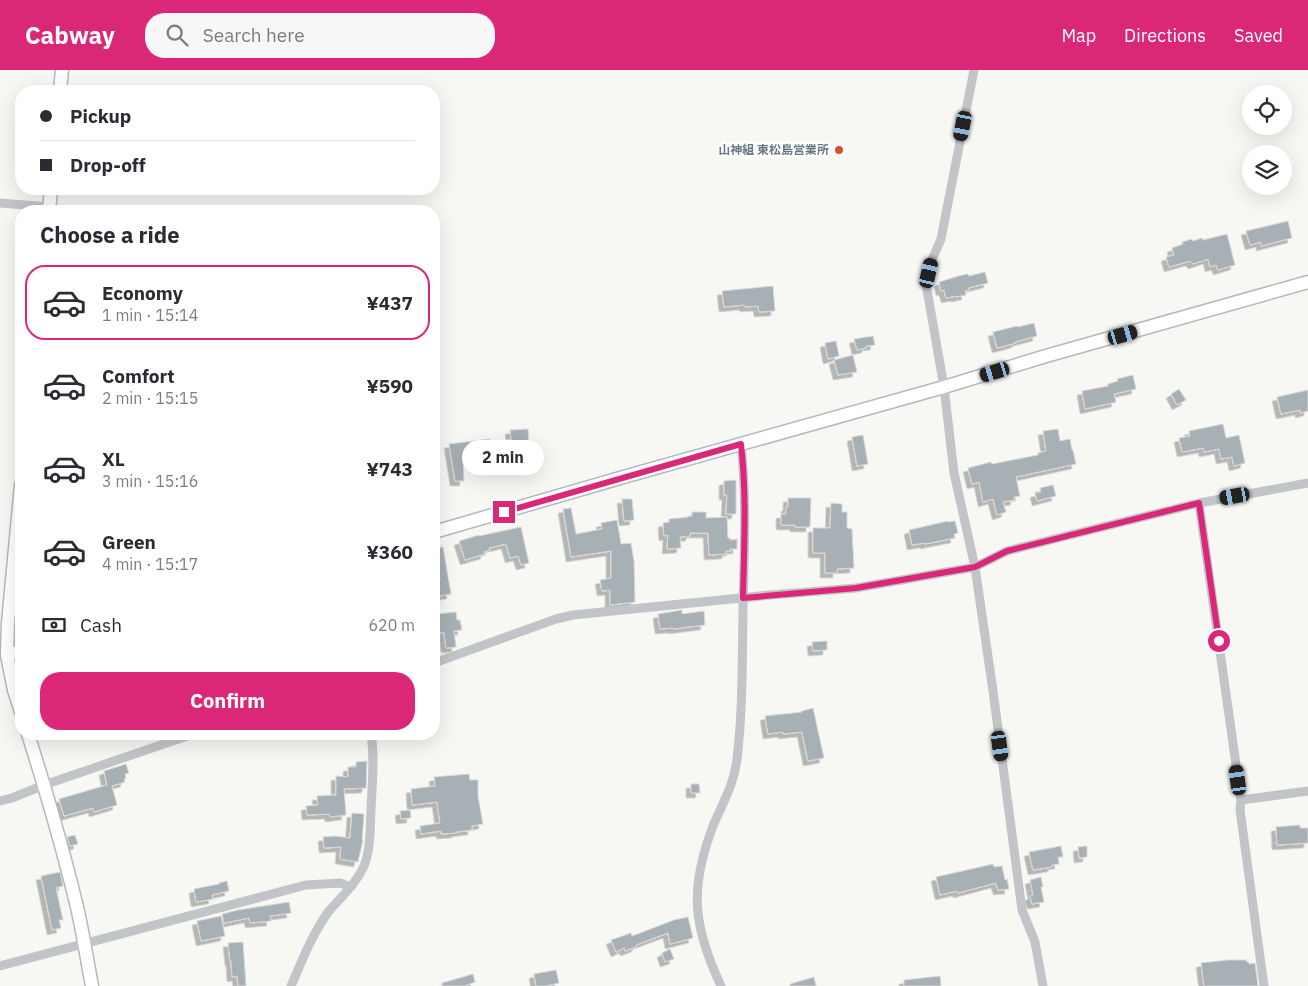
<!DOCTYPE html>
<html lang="en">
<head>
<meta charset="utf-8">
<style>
	body { margin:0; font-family:"IBM Plex Sans","Noto Sans JP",sans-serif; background:#f7f7f7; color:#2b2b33; height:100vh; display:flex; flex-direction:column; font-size:19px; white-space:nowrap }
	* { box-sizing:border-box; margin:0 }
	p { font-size:16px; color:#7c7c81 }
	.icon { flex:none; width:28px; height:28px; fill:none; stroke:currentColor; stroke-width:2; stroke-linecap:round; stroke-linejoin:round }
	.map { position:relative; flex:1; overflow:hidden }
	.side { position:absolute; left:15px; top:135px; width:425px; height:535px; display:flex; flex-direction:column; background:#fff; border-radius:20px; box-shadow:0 5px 20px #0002 }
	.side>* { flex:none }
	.guide { position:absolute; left:15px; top:15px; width:425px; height:110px; border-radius:20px; box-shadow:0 5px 20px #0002; display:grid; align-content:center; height:110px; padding:0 25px; background:#fff }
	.buttons { position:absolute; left:1242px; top:15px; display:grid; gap:10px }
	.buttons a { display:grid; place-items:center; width:50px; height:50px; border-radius:50%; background:#fff; box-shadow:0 5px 20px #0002; font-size:25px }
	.end { position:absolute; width:22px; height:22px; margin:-11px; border:6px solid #db2777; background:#fff; box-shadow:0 0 0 2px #fff }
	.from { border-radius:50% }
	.bubble { position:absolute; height:35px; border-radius:18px; background:#fff; box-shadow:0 5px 20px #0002; font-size:16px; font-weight:800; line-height:35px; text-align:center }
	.car { position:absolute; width:15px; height:30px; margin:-15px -8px; border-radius:6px; box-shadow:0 0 4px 1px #0007; background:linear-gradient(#222 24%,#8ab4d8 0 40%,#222 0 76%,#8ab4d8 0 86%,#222 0) }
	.guide b { display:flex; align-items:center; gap:18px; height:48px; font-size:19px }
	.guide b+b { border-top:1px solid #e1e1e2 }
	.guide i { width:12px; height:12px; background:#2b2b33 }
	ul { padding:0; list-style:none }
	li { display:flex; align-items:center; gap:15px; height:75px; margin:0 10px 8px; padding:0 15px; border:2px solid transparent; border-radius:20px }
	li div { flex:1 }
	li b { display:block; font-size:19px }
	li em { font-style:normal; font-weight:800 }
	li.active { border-color:#db2777 }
	li>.icon { width:45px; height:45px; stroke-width:1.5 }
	h2 { padding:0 25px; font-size:22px; line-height:60px }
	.pay { display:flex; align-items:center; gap:12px; height:55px; padding:0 25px; font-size:19px }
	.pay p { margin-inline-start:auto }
	.action { display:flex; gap:10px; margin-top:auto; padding:10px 25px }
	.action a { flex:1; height:58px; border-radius:20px; background:#db2777; color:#fff; font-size:20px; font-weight:800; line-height:58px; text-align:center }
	header { display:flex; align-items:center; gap:30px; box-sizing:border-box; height:70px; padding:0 25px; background:#db2777; color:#fff }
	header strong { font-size:24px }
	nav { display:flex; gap:28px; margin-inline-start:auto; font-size:18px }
	.search { width:350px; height:45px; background:#f7f7f7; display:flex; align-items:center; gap:12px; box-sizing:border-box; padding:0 18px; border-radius:20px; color:#7c7c81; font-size:19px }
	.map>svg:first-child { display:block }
</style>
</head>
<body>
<header>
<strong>Cabway</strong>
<div class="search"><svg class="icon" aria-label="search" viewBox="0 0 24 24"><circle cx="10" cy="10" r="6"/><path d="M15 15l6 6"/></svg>Search here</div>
<nav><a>Map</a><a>Directions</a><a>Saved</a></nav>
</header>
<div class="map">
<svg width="1308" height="916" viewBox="0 0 1308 916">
	<defs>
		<filter id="shadow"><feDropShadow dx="-4.5" dy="4.5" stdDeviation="0" flood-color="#0004"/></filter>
	</defs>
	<rect width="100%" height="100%" fill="#f7f7f4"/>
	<!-- building -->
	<path fill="#a7b0b5" stroke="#d9d8d7" filter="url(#shadow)" d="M1288 151 1292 168 1261 176V172L1250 175 1246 161Z
		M1227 164 1235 195 1218 200 1216 195 1210 197 1208 189 1193 194 1190 191 1169 197 1166 187 1174 185 1172 178 1183 174 1182 172 1192 169 1193 171 1202 168 1203 170Z
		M985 202 988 213 968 218 969 220 965 221 966 225 956 227V226L946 228 944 220 941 221 939 212 962 205 968 204 969 206Z
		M773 216 775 241 759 242 758 236 745 237 744 235 724 237 722 221Z
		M1034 253 1037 266 1015 272 1016 273 997 278 993 262 1017 256 1018 257Z
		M873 266 875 275 866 276V278L857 280 854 269Z
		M836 271 839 286 828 289 825 273Z
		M853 285 857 302 838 305 834 290Z
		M1133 305 1136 319 1114 324 1116 332 1085 339 1082 321 1108 316V314L1118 311 1117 309Z
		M1179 319 1186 330 1177 335 1171 324Z
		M1308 320V341L1300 343V340L1281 344 1277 327Z
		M1223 354 1226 368 1239 365 1245 393 1234 396 1232 387 1221 389 1219 379 1204 382 1203 378 1182 382 1179 368 1190 366 1189 361Z
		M528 359 529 375 512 376 510 360Z
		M1058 359 1060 371 1070 369 1072 380H1073L1076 394 1016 407 1020 426 1014 427 1015 430 1003 432 1006 442 997 445 993 429 983 432 979 412 972 414 968 398 991 392 992 394 1038 385V383L1046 381 1043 361Z
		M863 365 868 394 857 396 852 367Z
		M490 369V372L511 370 512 390 485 392V387L463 391 464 411H455L449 374Z
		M736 410V444H726L727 425H724V411Z
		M1053 415 1056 426 1037 431 1035 423 1041 422 1040 418Z
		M788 428H811L810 457H795V455H781V444H786V437H788Z
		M622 429H632L634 450 624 451Z
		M831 433 842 434V442H847V458L852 459 854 498 837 499V503H825V483H813V458H830Z
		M571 438 576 464 602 459 601 453 617 450 621 474 631 473 634 491 635 532 610 535V520L602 521 600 510 611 508V481L571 487 563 439Z
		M692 442H706V448L727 447 728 468H730V470L737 469V479H730L731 481H726V484L709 485 708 463H690V466L680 467 681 478 667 479 668 465 664 466 663 453 669 452V449L689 447V446H692Z
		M948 451V452L955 451 958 463 954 464 955 468 925 474 924 473 912 475 909 460Z
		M521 457 529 493 521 495 518 486 510 488 506 474 489 478 490 480 484 482 485 484 465 490 459 471 479 465V466Z
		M443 477 451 524 434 527V511L440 510 436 490H434V478Z
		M682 540V544L704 541 705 555 673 559V558L660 559 658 544Z
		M456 542 457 550H460L462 560 454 561 456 577 446 578 444 562 440 563 438 544Z
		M827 571V580L813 581 812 572Z
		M813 638 824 688 808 691 802 662 783 664V662L768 664 765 646 802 642V641Z
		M367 691 366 718 344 719 346 745 330 747 329 744 307 745 306 736 318 735 317 726 336 725V706L348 707V697H356V692Z
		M126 694 129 703 125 704 126 709H124L125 712 112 716 117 735 94 742 93 738 64 746 59 729 107 715 104 701Z
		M469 704 470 710H478V726L483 754 472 756V760L456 762V763L441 764V761L421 764 420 756 440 753 437 732 412 735 411 719 435 716 434 707Z
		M691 714H699L700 723H691Z
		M410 740 411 748 401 749 400 741Z
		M352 743 364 744 362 770H363L358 792 340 789 341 777 324 778 323 767 336 766 350 768Z
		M1300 755V758H1308V773L1277 775 1276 757Z
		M75 765 78 774 70 776 67 767Z
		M1061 776 1063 787H1058L1059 794 1052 795V797L1033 800 1029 782Z
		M1087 776V787L1079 788 1078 777Z
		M993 794 994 797 1002 796 1005 810 1007 809 1009 819 998 820 996 813 958 823 957 821 940 825 936 807Z
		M60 802 63 816 56 818 63 850H59L61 858 52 860 41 806Z
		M1041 807 1043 817H1041L1044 832 1032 834 1030 826 1033 825 1030 810Z
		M227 811 229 821 212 825 213 829 196 832 194 819 219 814V813Z
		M289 832 291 843 270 846 271 851 250 853 249 848 224 853 222 844 238 840Z
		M221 846 225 866 201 871 197 851Z
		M688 847 693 868 670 874 668 863 636 875V877L625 881 624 878 616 882 611 870 631 863 632 866 674 850Z
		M243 872 246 916H238L237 906 232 907 231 891H230L228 873Z
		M670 879 674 889 665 892 662 883Z
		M1228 890H1246L1247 892H1249V894L1255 893 1258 916H1204L1201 893Z
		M556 900 559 913 545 916H536L534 904Z
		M473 904 475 912 464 916H442V913Z
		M940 906 941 916H904V910Z
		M814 907 816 916H790V914Z"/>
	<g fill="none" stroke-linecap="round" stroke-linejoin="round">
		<!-- secondary casing -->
		<g stroke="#b3b9bd" stroke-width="15">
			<path id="secondary" d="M60 21 62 0
				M49 141 51 119
				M21 415 8 553 7 585 14 620 21 642
				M434 462 627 406 944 317 1046 286 1308 212
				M7 585 21 581
				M28 664C46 721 63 779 77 837 83 863 87 890 92 916"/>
		</g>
		<!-- street -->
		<path stroke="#c1c5c8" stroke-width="9" d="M974 0 941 169 931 192 926 214 944 317 954 403 975 497 993 621 1022 840 1035 872 1043 916
			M0 133 49 137
			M1199 433 1241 730 1240 740 1264 916
			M434 593 556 549 573 545 770 525 856 518 975 497 1007 481 1066 466 1199 433 1308 413
			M1241 730 1308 721
			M0 731 12 728 44 715 193 664
			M0 896 306 815 340 813 351 817
			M291 916C302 891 312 864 329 841 341 827 356 814 364 796 371 778 370 759 371 740 372 715 375 688 371 664
			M721 916C693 856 689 819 713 756 723 732 734 715 737 689 743 640 742 590 743 541 744 485 747 430 741 374"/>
		<!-- secondary -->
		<use href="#secondary" stroke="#fff" stroke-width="12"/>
	</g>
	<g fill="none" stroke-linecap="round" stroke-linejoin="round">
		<!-- route -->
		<path stroke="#db2777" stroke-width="6" d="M504 442 741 374C747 426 744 477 743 528L856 518 975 497 1007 481 1199 433 1219 571"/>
	</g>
	<!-- markers -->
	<circle fill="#dd4b2f" stroke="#fff" stroke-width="2" cx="839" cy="80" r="5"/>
	<g text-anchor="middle" stroke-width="5" stroke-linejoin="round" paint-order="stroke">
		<!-- poi labels -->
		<g font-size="12" font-weight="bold" fill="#677984" stroke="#fff" text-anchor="end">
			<text x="829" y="84">山神組 東松島営業所</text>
		</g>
	</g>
</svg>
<div class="buttons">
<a><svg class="icon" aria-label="locate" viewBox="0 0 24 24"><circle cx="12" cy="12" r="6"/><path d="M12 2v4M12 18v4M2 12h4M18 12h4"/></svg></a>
<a><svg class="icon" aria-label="layers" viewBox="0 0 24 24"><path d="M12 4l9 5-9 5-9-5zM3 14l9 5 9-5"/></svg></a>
</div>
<i class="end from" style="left:1219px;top:571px"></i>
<i class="end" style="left:504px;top:442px"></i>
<div class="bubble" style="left:462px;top:370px;width:82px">2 min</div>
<i class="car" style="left:963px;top:56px;rotate:191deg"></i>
<i class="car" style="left:929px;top:203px;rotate:13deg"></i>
<i class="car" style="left:1123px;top:265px;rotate:74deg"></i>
<i class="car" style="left:995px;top:302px;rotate:253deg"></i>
<i class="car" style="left:1235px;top:426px;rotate:260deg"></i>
<i class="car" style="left:1000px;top:676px;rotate:172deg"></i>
<i class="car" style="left:1238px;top:710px;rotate:352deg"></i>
<div class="guide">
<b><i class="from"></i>Pickup</b>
<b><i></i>Drop-off</b>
</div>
<section class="side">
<h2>Choose a ride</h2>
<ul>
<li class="active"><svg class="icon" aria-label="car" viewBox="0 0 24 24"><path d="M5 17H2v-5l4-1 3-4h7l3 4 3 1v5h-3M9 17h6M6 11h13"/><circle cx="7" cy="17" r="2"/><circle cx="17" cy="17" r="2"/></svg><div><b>Economy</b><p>1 min · 15:14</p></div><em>¥437</em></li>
<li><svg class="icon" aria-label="car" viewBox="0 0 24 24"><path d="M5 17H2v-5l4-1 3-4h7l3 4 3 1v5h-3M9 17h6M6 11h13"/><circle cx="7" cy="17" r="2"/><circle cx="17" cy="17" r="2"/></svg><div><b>Comfort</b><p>2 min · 15:15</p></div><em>¥590</em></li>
<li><svg class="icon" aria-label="car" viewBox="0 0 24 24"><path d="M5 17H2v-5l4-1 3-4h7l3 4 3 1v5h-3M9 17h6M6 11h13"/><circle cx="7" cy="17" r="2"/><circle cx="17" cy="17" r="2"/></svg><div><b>XL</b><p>3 min · 15:16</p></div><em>¥743</em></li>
<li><svg class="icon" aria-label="car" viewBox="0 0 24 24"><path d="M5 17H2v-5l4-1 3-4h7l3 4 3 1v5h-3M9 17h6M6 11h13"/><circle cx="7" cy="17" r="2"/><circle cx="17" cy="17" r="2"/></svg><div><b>Green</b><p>4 min · 15:17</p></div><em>¥360</em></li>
</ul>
<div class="pay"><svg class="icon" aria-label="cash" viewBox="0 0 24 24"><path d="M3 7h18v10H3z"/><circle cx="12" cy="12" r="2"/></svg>Cash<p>620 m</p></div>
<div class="action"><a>Confirm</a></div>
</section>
</div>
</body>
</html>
